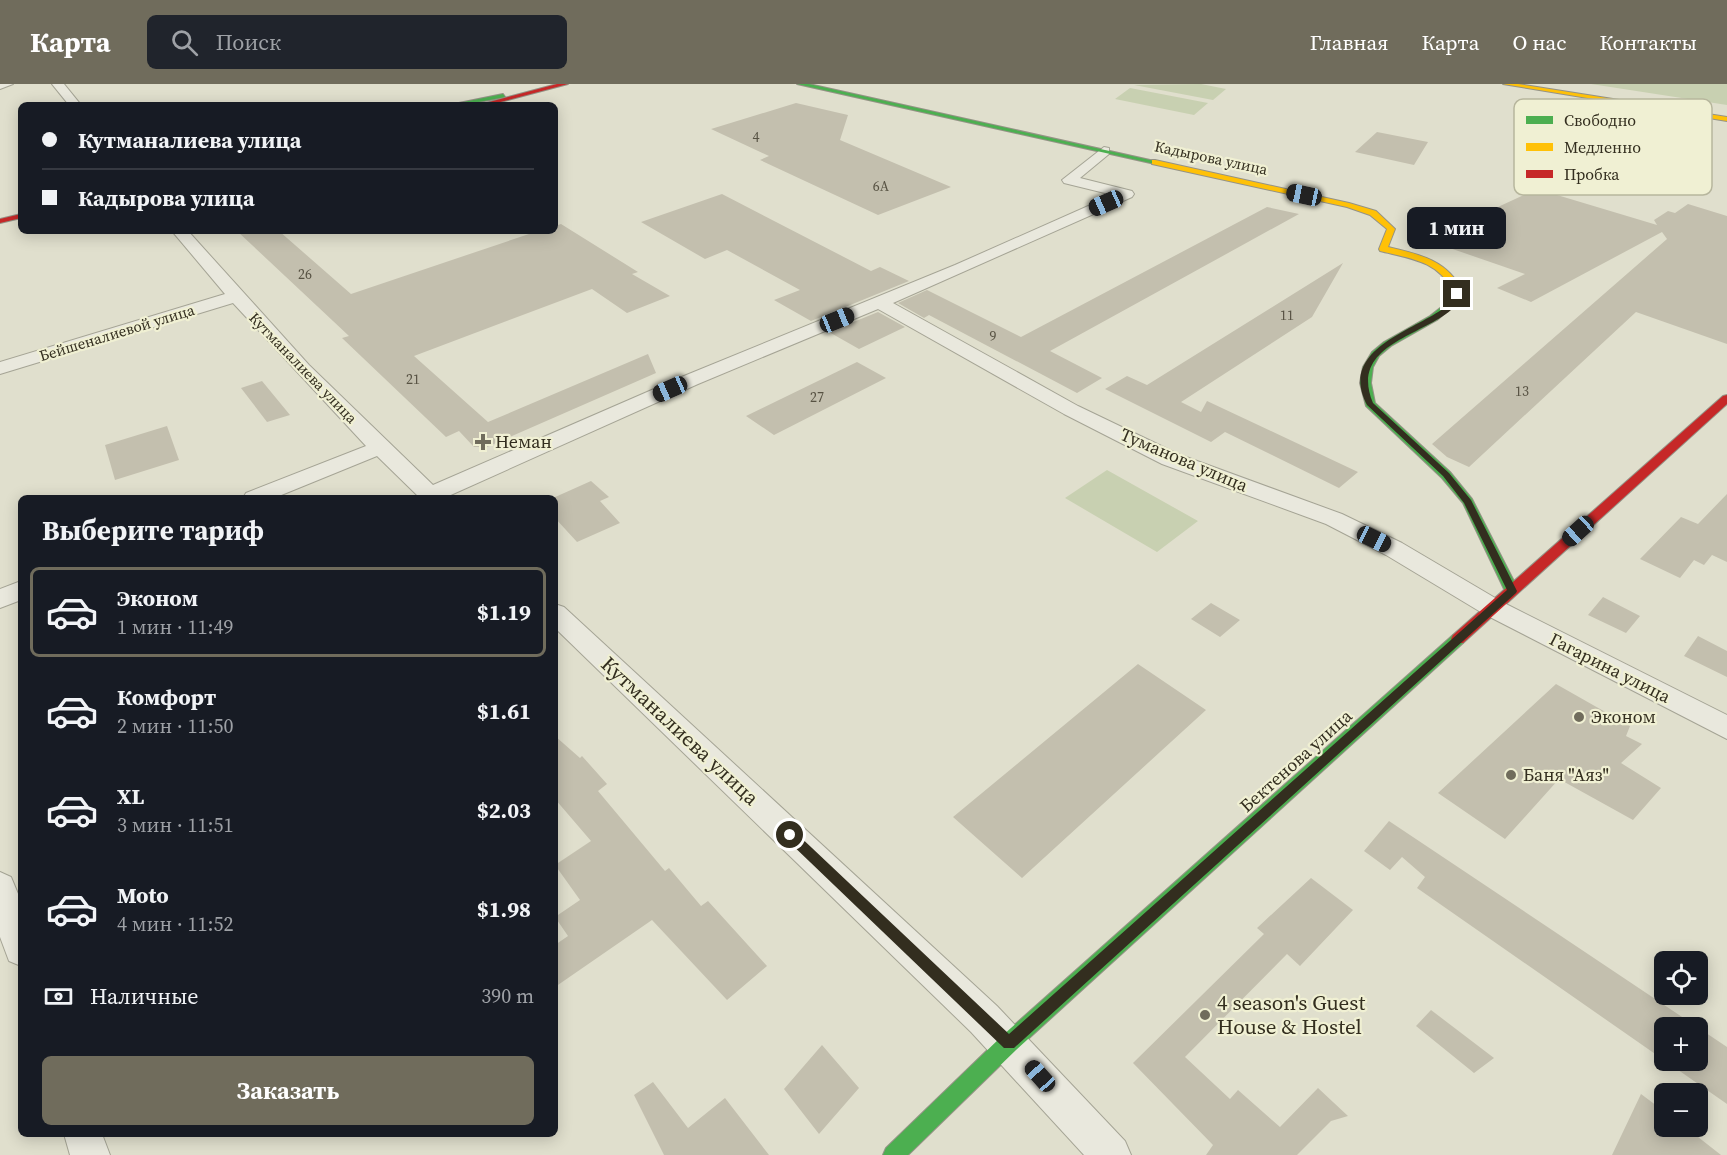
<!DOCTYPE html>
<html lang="ru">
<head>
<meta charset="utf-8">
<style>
	body { margin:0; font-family:"Source Serif 4",serif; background:#20242c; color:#f1f3f6; height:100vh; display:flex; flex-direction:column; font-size:22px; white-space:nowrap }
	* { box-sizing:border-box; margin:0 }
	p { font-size:20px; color:#9ea1a6 }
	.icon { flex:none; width:33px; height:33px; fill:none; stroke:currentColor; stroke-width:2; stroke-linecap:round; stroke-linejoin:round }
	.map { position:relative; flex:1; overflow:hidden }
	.sheet { position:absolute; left:18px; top:411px; width:540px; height:642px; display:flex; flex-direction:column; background:#171b24; border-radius:9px; box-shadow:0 3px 15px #0003 }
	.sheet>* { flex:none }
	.top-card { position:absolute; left:18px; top:18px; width:540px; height:132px; border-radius:9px; box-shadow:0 3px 15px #0003; display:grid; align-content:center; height:132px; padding:0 24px; background:#171b24 }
	.buttons { position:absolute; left:1654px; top:867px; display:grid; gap:12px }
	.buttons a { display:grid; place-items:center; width:54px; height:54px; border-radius:9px; background:#171b24; box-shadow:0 3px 15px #0003; font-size:30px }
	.end { position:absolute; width:27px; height:27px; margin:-14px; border:8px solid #332e1f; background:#fff; box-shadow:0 0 0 3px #fff }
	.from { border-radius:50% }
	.bubble { position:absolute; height:42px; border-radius:9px; background:#171b24; box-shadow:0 3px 15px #0003; font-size:20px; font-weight:700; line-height:42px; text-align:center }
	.car { position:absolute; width:18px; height:36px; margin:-18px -9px; border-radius:8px; box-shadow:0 0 4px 2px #0007; background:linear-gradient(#222 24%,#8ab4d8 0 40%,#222 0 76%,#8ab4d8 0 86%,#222 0) }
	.top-card b { display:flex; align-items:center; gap:21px; height:57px; font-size:22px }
	.top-card b+b { border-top:2px solid #363941 }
	.top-card i { width:15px; height:15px; background:#f1f3f6 }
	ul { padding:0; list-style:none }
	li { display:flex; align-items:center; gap:18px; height:90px; margin:0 12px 9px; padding:0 12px; border:3px solid transparent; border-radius:9px }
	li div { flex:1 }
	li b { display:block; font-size:22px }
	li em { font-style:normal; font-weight:700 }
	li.on { border-color:#706c5c }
	li>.icon { width:54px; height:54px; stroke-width:1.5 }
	h2 { padding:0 24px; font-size:27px; line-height:72px }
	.pay { display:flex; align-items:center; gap:15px; height:66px; padding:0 24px; font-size:22px }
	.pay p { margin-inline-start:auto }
	.cta { display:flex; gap:12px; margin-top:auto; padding:12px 24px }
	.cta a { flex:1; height:69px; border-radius:9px; background:#706c5c; color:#fff; font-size:24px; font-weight:700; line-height:69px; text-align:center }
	header { display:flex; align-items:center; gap:36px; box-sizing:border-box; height:84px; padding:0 30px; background:#706c5c; color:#fff }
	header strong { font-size:28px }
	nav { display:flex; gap:33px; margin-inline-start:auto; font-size:21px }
	.search { width:420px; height:54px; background:#20242c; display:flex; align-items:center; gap:15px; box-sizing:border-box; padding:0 21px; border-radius:9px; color:#9ea1a6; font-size:22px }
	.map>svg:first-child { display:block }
</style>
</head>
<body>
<header>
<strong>Карта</strong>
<div class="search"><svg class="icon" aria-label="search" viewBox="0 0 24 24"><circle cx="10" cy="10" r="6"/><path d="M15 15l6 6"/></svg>Поиск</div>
<nav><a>Главная</a><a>Карта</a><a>О нас</a><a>Контакты</a></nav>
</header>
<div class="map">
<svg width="1727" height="1071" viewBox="0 0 1727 1071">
	<rect width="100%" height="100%" fill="#e0dfcd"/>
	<!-- green -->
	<path fill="#c8d0b1" d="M1201 0 1226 5 1213 16 1134 1Z
		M1591 0H1727V21Z
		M1130 4 1208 19 1194 31 1115 15Z
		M1107 386 1198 437 1157 468 1065 414Z"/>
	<!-- building -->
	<path fill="#c3bfae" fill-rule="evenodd" d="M796 19 848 31 840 56 951 103 878 131 760 76 769 72 711 45Z
		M1377 48 1428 58 1414 81 1355 68Z
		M1537 105 1657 141 1654 136 1668 127 1675 129 1688 120 1727 132V260L1636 228 1469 383 1447 373 1432 360 1667 155 1662 148 1531 218 1497 204 1525 190 1441 161 1500 122Z
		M722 110 871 187 880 183 909 197 811 237 774 216 800 206 727 166 705 175 641 138Z
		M1267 123 1299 130 1050 267 1102 294 1077 309 929 231 924 234 898 219 927 206 1021 253Z
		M561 140 638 188 632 190 670 212 627 229 592 205 414 272 488 338 648 270 656 289 487 363H474L459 347 446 353 342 254 349 252 237 147H279L351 210 538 147H555V142Z
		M1343 179 1312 233 1181 318 1201 328 1207 317 1358 388 1339 404 1225 348 1211 358 1105 305 1127 292 1147 301Z
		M878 228 905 243 859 265 829 248Z
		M857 278 886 294 774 351 746 332Z
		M262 297 290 331 267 338 241 304Z
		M167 342 179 376 115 396 105 361Z
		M591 397 609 413 600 417 620 439 577 458 555 434 553 414Z
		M1727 410V478L1712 471 1704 481 1694 476 1680 494 1640 475 1681 433 1698 440Z
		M1603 513 1640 532 1626 549 1588 531Z
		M1211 519 1240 536 1220 553 1191 535Z
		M1698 552 1727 567V593L1684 572Z
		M1138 580 1206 626 1022 794 953 733Z
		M1556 600 1630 642 1626 652 1642 660 1621 679 1661 704 1633 736 1559 695 1505 755 1438 709Z
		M555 652 580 674 582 672 607 700 598 707 665 787 669 784 701 822 708 817 767 882 727 916 652 836 555 903V861L568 852 555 833 580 816 555 781 591 757 555 715Z
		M1389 737 1727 963V1020L1417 804 1425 793 1402 773 1390 786 1364 767ZM1665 944H1698V976H1665Z
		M1311 794 1353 826 1300 882 1287 870 1185 973 1230 1015 1238 1006 1280 1043 1318 1004 1348 1032 1331 1037 1297 1071H1206L1213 1061 1133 979 1264 850 1257 844Z
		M1431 926 1494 974 1474 989 1416 942Z
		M822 961 859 1004 819 1050 784 1005Z
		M653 998 688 1044 725 1014 769 1071H664L634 1011Z
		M1641 1010 1665 1028V1042H1684L1721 1071H1612Z"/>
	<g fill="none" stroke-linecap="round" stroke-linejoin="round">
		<!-- street casing -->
		<g stroke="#a5a495" stroke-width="2">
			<path id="street" d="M0 0H13L0 5Z
				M52 0H64L81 21H69Z
				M1104 63 1109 64V70L1080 94 1132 107 1134 110 1132 113 893 219 1078 322 1178 370 1342 430 1402 459 1502 518 1727 631V655L1484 530 1386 471 1326 440 1162 380 1064 330 878 225 698 300 444 414H420L377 372 274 414H243L246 409 366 362 233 219 0 290V278L225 210 172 147H188L309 281 433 401 684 292 955 181 1113 111 1064 99 1062 96Z
				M21 497V516L0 524V505Z
				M555 520 564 523 997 922 1125 1057 1131 1071H1084L971 948 555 544Z
				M0 788 11 793 21 817V882L9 877 0 853Z
				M64 1050H102L110 1071H70Z"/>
		</g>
		<!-- fast casing -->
		<g stroke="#959386" stroke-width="2">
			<path id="fast" d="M797 0H809L1159 78 1155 80Z
				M503 10 505 13 463 21H449Z
				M1444 221 1452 223 1437 236 1391 262 1379 272 1373 283 1371 299 1375 319 1450 388 1472 415 1519 507 1512 512 1505 507 1463 419 1442 394 1366 322 1360 299 1363 283 1372 268 1384 258 1430 232Z
				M1458 550 1465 555 1463 559 1016 966 908 1071H883L886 1064 1002 952 1453 551Z"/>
		</g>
		<!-- slow casing -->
		<g stroke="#959386" stroke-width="2">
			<path id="slow" d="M1503 0H1518L1727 33V37Z
				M1155 76 1349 119 1376 127 1395 145 1388 163C1418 170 1448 176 1462 207L1450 225H1444L1442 223 1452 207C1440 177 1408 174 1380 167L1379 165 1387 145 1370 131 1347 123 1152 80V76Z"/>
		</g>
		<!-- jam casing -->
		<g stroke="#959386" stroke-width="2">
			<path id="jam" d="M557 0H568L489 21H478Z
				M21 130V134L0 139V135Z
				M1727 311V320L1463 559H1453L1451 555 1453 551 1723 312Z"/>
		</g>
		<!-- street -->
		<use href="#street" fill="#e9e8dd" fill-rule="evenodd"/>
		<!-- fast -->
		<use href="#fast" fill="#4caf50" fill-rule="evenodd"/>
		<!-- slow -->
		<use href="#slow" fill="#ffc107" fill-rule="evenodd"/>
		<!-- jam -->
		<use href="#jam" fill="#c62828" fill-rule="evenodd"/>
	</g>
	<!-- route -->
	<path fill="#332e1f" d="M1455 209 1461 210C1458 215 1455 222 1451 226 1419 253 1349 262 1373 319L1449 389 1471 416 1517 507 1516 509 1014 964H1004L786 755V747H794L1009 950 1507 506 1464 419 1443 392 1367 321C1338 266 1411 248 1444 224 1449 220 1452 214 1455 209Z"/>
	<!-- markers -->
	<g fill="#706c5c" stroke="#f0f0d3" stroke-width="2">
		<path d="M480 349h6v6h6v6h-6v6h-6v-6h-6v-6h6z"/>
		<circle cx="1579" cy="633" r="6"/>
		<circle cx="1511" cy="691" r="6"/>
		<circle cx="1205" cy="931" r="6"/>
	</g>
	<g text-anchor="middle" stroke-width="4.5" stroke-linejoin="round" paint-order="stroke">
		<!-- far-number labels -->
		<g font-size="14" fill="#575243">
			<text x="756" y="58">4</text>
			<text x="881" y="107">6А</text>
			<text x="305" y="195">26</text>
			<text x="1287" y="236">11</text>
			<text x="993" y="257">9</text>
			<text x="413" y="300">21</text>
			<text x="1522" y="312">13</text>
			<text x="817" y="318">27</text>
		</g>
		<!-- far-street labels -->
		<g font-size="15" fill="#332e1f" stroke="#f0f0d3">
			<text transform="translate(1211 74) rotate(12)" y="5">Кадырова улица</text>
			<text transform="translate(117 249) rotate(-17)" y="5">Бейшеналиевой улица</text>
			<text transform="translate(303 284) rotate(46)" y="5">Кутманалиева улица</text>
		</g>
		<!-- poi labels -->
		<g font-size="18" fill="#332e1f" stroke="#f0f0d3" text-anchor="start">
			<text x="495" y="364">Неман</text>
			<text x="1591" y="639">Эконом</text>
			<text x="1523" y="697">Баня "Аяз"</text>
		</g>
		<!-- street labels -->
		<g font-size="18" fill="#332e1f" stroke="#f0f0d3">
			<text transform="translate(1184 376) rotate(23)" y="6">Туманова улица</text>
			<text transform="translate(1610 584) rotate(27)" y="6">Гагарина улица</text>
			<text transform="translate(1296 677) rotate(-42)" y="6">Бектенова улица</text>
		</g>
		<!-- near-street labels -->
		<g font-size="21" fill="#332e1f" stroke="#f0f0d3">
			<text transform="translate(680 647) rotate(43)" y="7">Кутманалиева улица</text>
		</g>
		<!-- near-poi labels -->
		<g font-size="21" fill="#332e1f" stroke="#f0f0d3" text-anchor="start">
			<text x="1217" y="926">4 season's Guest<tspan x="1217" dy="24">House &amp; Hostel</tspan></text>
		</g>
	</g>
	<!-- legend -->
	<rect x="1514" y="15" width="198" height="96" rx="9" fill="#f0f0d3" stroke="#b7b69d" stroke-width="1.5"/>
	<rect x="1526" y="32" width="27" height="8" fill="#4caf50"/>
	<rect x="1526" y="59" width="27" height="8" fill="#ffc107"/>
	<rect x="1526" y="86" width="27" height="8" fill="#c62828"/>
	<g font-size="16" fill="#332e1f">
		<text x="1564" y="42">Свободно</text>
		<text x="1564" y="69">Медленно</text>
		<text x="1564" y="96">Пробка</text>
	</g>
</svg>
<div class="buttons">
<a><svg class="icon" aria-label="locate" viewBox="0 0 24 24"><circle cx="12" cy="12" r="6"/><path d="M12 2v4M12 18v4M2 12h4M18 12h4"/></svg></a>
<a>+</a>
<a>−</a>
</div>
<i class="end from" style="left:790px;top:751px"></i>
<i class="end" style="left:1457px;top:210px"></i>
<div class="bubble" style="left:1407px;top:123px;width:99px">1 мин</div>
<i class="car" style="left:1304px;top:111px;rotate:282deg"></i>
<i class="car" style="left:1106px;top:119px;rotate:246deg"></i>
<i class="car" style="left:837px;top:236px;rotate:68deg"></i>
<i class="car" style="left:670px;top:305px;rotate:246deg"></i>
<i class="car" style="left:1578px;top:447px;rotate:228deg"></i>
<i class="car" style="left:1374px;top:455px;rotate:116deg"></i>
<i class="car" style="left:1040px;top:992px;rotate:318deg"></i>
<div class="top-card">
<b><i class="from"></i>Кутманалиева улица</b>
<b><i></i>Кадырова улица</b>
</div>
<section class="sheet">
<h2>Выберите тариф</h2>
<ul>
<li class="on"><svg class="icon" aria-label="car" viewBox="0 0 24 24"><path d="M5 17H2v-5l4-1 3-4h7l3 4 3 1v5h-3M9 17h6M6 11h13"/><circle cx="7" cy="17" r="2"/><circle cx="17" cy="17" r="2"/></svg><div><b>Эконом</b><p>1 мин · 11:49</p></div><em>$1.19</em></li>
<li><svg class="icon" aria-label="car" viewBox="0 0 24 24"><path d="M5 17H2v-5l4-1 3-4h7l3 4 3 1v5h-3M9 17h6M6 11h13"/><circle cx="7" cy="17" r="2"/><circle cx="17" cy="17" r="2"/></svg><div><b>Комфорт</b><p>2 мин · 11:50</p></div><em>$1.61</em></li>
<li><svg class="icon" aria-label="car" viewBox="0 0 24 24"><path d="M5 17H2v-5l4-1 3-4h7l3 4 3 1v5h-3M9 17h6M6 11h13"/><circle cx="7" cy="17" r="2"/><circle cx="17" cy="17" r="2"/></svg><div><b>XL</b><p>3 мин · 11:51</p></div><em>$2.03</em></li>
<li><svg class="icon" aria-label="car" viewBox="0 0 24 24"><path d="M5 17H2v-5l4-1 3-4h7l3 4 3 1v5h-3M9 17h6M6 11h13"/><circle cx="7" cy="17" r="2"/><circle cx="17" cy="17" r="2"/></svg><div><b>Moto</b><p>4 мин · 11:52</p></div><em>$1.98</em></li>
</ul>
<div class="pay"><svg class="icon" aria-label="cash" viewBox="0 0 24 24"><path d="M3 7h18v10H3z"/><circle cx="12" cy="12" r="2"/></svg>Наличные<p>390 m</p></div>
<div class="cta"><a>Заказать</a></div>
</section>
</div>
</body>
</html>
